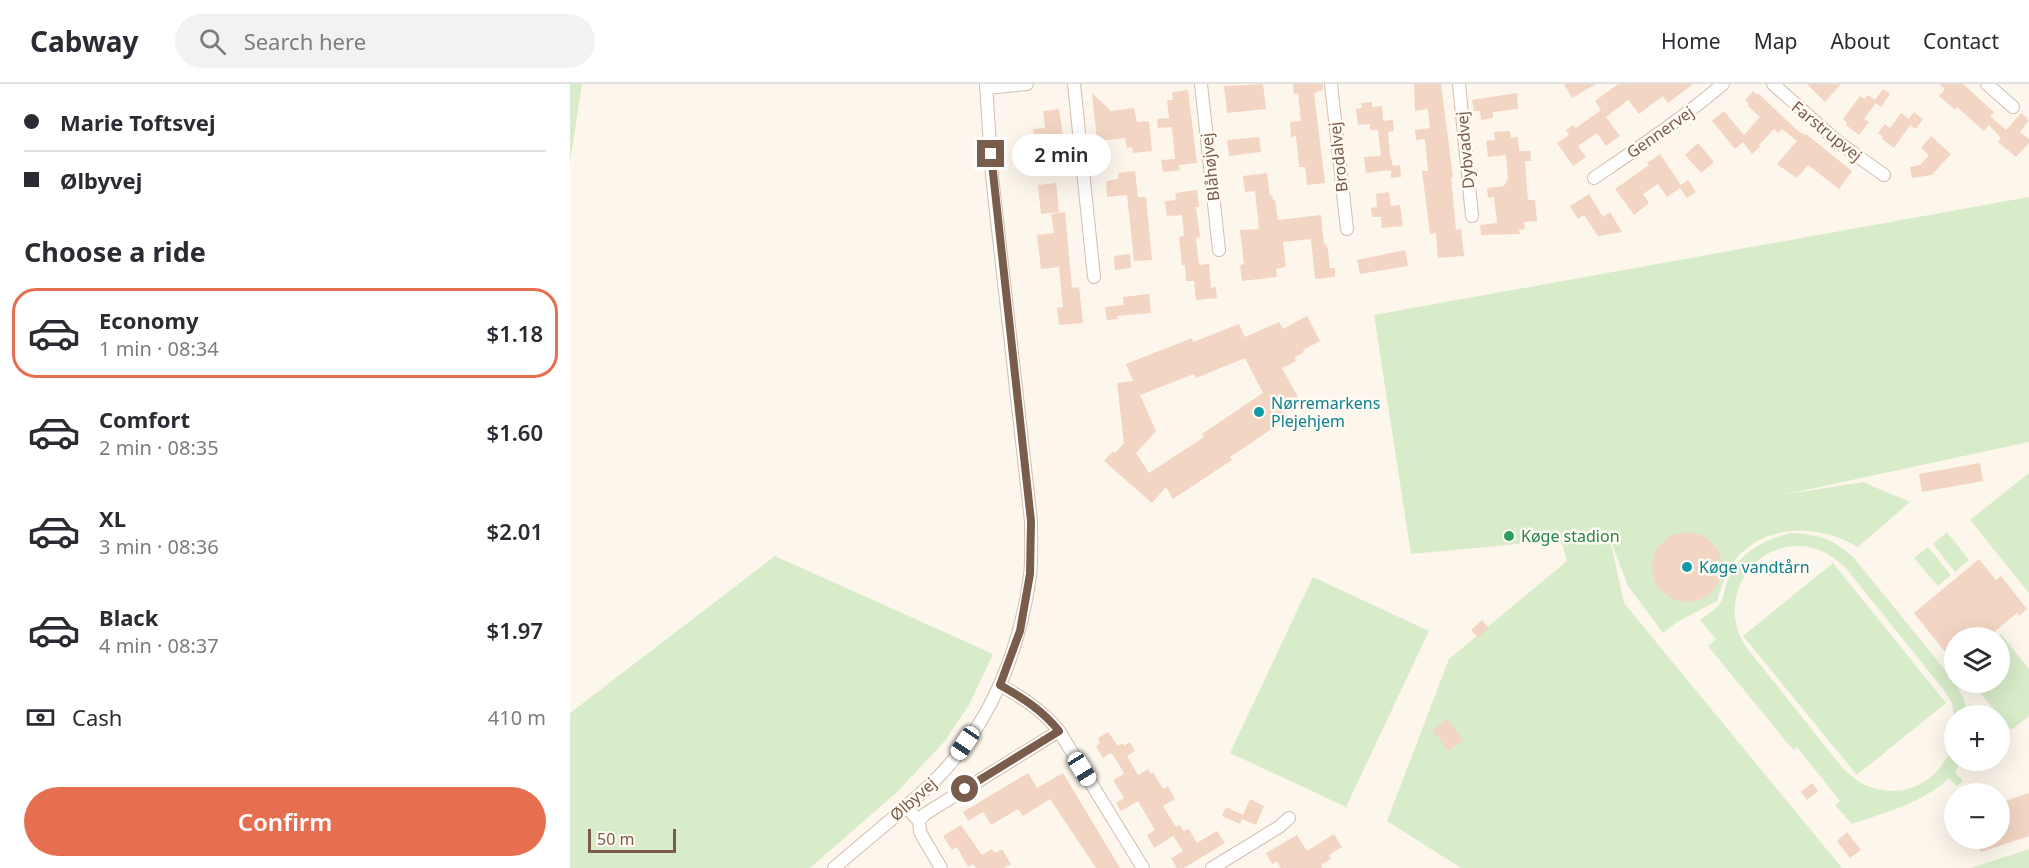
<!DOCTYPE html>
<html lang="en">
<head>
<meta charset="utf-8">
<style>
	body { margin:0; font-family:"Noto Sans",sans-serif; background:#f2f2f3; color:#2b2b33; height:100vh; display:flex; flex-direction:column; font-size:22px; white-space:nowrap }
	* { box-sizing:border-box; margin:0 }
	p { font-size:20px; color:#7c7c81 }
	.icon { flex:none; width:33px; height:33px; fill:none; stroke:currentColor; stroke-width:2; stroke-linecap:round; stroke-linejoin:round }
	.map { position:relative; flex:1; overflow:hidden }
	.panel { display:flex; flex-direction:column; background:#fff; width:570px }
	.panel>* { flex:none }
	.hud { display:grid; align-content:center; height:132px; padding:0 24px; background:#fff }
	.buttons { position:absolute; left:1374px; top:543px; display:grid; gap:12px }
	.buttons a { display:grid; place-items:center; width:66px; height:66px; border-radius:50%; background:#fff; box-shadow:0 6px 24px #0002; font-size:30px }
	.scale { position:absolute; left:18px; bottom:15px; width:88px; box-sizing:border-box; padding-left:6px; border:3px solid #7a5c4d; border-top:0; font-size:16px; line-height:21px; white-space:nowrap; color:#7a5c4d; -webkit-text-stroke:4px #fffaf3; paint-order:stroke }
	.end { position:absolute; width:27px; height:27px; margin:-14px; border:8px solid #7a5c4d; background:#fff; box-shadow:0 0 0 3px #fff }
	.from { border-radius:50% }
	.bubble { position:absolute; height:42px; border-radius:21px; background:#fff; box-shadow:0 6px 24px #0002; font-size:20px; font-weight:600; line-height:42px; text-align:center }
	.car { position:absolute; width:18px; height:36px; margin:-18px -9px; border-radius:8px; box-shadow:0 0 4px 2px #0007; background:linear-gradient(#fff 24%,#345 0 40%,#fff 0 76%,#345 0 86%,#fff 0) }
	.hud b { display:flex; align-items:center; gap:21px; height:57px; font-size:22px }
	.hud b+b { border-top:2px solid #e1e1e2 }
	.hud i { width:15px; height:15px; background:#2b2b33 }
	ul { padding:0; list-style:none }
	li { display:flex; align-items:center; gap:18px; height:90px; margin:0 12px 9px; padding:0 12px; border:3px solid transparent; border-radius:24px }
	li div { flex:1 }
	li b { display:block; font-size:22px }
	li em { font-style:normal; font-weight:600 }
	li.active { border-color:#e76f51 }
	li>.icon { width:54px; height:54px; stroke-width:1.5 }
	h2 { padding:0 24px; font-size:27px; line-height:72px }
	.pay { display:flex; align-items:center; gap:15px; height:66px; padding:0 24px; font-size:22px }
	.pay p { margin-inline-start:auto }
	.cta { display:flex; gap:12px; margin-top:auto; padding:12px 24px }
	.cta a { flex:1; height:69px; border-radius:36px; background:#e76f51; color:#fff; font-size:24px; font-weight:600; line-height:69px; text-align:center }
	header { display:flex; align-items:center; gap:36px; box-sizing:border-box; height:84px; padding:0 30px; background:#fff; border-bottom:2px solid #e1e1e2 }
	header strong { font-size:28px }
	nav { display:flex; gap:33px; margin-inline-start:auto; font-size:21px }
	.search { width:420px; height:54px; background:#f2f2f3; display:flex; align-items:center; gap:15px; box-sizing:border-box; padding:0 21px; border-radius:33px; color:#7c7c81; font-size:22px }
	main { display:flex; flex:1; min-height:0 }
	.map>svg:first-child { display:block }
</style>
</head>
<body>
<header>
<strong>Cabway</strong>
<div class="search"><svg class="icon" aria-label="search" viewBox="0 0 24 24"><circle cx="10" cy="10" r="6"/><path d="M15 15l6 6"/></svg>Search here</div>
<nav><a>Home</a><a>Map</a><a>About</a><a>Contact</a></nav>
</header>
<main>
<section class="panel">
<div class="hud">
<b><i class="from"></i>Marie Toftsvej</b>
<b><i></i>Ølbyvej</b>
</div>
<h2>Choose a ride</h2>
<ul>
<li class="active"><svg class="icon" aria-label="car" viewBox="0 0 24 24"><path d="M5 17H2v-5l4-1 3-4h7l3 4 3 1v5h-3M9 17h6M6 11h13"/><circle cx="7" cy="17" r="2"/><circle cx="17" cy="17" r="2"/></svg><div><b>Economy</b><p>1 min · 08:34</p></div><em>$1.18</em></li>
<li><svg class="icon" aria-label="car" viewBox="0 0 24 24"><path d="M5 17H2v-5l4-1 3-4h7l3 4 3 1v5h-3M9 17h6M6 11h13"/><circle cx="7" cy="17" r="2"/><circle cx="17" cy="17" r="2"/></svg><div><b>Comfort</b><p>2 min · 08:35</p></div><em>$1.60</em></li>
<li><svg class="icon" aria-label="car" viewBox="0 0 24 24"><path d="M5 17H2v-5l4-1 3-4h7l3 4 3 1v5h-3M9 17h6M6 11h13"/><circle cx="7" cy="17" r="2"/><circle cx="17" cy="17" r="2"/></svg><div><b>XL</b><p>3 min · 08:36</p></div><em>$2.01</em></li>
<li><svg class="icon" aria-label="car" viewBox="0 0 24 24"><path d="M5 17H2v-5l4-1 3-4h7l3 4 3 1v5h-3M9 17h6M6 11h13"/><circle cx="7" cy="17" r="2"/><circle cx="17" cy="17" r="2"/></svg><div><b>Black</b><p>4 min · 08:37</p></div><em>$1.97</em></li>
</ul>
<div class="pay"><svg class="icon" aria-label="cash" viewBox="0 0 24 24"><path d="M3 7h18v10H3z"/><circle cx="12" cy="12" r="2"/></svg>Cash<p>410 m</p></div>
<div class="cta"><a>Confirm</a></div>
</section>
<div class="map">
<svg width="1459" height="784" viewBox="0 0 1459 784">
	<rect width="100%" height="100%" fill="#fdf6ec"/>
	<!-- green -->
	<path fill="#d8ecc9" d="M0 0H12L0 78Z
		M1459 113V358L1212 411 1293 398 1340 418 1288 463C1250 440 1191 438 1163 479 1155 491 1151 504 1147 517L1107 538 1093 549 1058 502 1040 455 1054 519 1272 784H891L817 737 879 575 997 477 991 456 841 470 804 231Z
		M1459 389V509L1400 436Z
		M1377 448 1399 476 1385 488 1363 460Z
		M1220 449C1249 450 1263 455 1284 474L1384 597 1394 615 1398 631 1384 632 1382 619 1373 605 1275 483C1265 475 1256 467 1243 464 1185 450 1144 515 1176 563L1271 682C1308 725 1369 710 1384 656V676L1391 677 1385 688 1393 697 1387 702 1379 694C1353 719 1316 728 1282 740L1265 721 1270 717 1227 663 1223 666 1138 562 1146 555 1130 536C1136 531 1144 527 1149 521 1154 515 1155 502 1158 495 1170 468 1194 456 1220 449Z
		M1358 463 1381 491 1368 502 1344 474Z
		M205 472 423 570 399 621 374 658 326 709 240 784H0V629Z
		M1263 479 1376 619 1287 691 1173 552Z
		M743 493 859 547 776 723 660 669Z
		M1431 550 1459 585V632L1441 646 1402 599 1430 598V554L1427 553Z
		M1459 765V784H1401Z"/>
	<!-- building -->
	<path fill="#f3d5c3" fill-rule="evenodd" d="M693 0 696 25 657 29 654 2Z
		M723 0H753V6L744 9 755 99 737 101 735 83H729L726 52 721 53 720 38 731 37 728 9 724 10Z
		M844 0H871L883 93H881L886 146 891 145 894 172 868 174 866 149 860 150 852 87H858L855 55 846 56 845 46 860 44 858 25 845 27Z
		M994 0H1026L1002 14Z
		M1048 0H1123L1098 19 1093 12 1069 30 1058 16 1036 33 1050 52 1036 62 1027 49 1008 62 1016 73 1003 82 987 59 999 51 996 46 1003 41 1006 44 1031 26 1025 17Z
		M1237 0H1271L1255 18Z
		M1369 0H1393L1424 28 1420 32 1436 46 1451 29 1459 36 1450 48 1459 55V59L1446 73 1428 58 1431 54 1419 41 1414 47 1387 23 1385 26 1369 12 1375 5Z
		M1313 5 1320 10 1311 23 1306 19 1294 35 1299 38 1289 51 1276 41 1277 39 1273 35 1290 12 1294 15 1298 11 1305 16Z
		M618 6 627 79 609 81 610 86 593 88 591 76 605 75 602 43 588 44 587 35 599 34 597 16H603L602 8Z
		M1183 7 1187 11 1189 10 1228 47 1235 51 1236 50 1282 87 1269 105 1238 81 1227 94 1207 80 1227 57 1212 45 1208 49 1204 45 1189 61 1190 63 1182 70 1173 58 1165 65 1142 37 1154 27 1174 51 1190 33 1178 22 1179 20 1175 16Z
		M522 9 541 27 564 24 567 38 579 37 582 67 563 69 562 63 557 64 555 54 527 57Z
		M947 9 948 25 923 28V34L911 36 910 27H904L902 16Z
		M802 18V23L812 22 813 37 823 36 824 47 818 48 820 71 823 82 830 81 831 93 821 94V86L796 89 794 73 811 72 808 46H800V40L788 41 786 25 792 24 791 19Z
		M489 25 494 58H492V61L493 74 467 77 463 45 475 44 473 27Z
		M1344 28 1353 35 1346 45 1340 41 1324 64 1312 55 1313 53 1308 49 1315 40 1320 44 1331 29 1339 35Z
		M940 47 941 54 948 53 949 67H960L961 77H955L958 116H965L967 137 954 138 955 145 949 146 950 150 911 151 910 141 927 139 924 113 918 114 917 104 934 102 938 94 936 71 918 73 916 57 925 56 924 48Z
		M1361 52 1381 70 1362 91 1342 94 1340 83 1350 81 1359 71 1351 64Z
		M689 53 691 68 659 72 657 56Z
		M1128 59 1144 78 1131 89 1115 71Z
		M1090 70 1111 101 1118 96 1126 108 1117 114 1110 104 1097 113 1088 100 1073 110 1079 119 1064 131 1045 105 1079 81 1077 79Z
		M565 87 568 113H576L582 176 564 177 557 111 537 113 536 97 548 95V89Z
		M697 89 700 112 702 111 703 116H705L708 136 751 131 754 160H756L758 166 760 184H765V193L745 195 741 155 713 158 716 183 706 185 707 193 672 197 670 181 674 180 670 146 689 145 685 107 675 108 673 92Z
		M486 99 489 128 471 130 468 101Z
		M627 106 629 123H626L630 153 626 154 629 181 639 180 641 204 646 203 647 214 626 216 624 197H616L615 181H612L609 153 614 152 612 131 597 132 595 117 606 116 605 109Z
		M819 108 821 122 830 121 833 142 812 144 811 133H802L801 124 807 123 806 110Z
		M1019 110 1033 133 1040 128 1052 148 1028 152 1014 131 1008 135 1000 122Z
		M495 128 502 204 509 203 513 239 489 241 487 224 493 223 489 183 471 185 467 151 484 149 481 130Z
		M835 166 838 182 790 190 787 176Z
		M560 170 561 184 545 186 544 172Z
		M579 210 581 229 547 232V235L537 236 535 223 554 221 553 213Z
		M737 232 750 257 733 266 734 268 725 273 726 277 712 284 728 313 711 322 718 334 660 373 662 376 603 415 596 403 582 419 534 377 543 367 545 369 554 359 547 299 563 297 556 280 622 254 623 258 669 240 675 253 709 238 713 245ZM675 274 693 309 632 350 634 353 579 389 566 369 586 347 570 311 624 290 626 294Z
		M1410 379 1413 397 1352 408 1349 390Z
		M1082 483a35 35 0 1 1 70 0a35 35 0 1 1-70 0Z
		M1409 475 1426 496 1431 492 1457 525 1449 532 1447 529 1417 554H1384V579L1344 529Z
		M912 536 919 544 908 554 901 546Z
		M877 635 893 656 878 667 863 646Z
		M538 648 548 662 553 659 554 662 560 658 565 667 557 672 568 691 578 685 581 690 583 688 591 702 594 705 598 702 605 715 593 722 606 743 610 741 614 747 619 745 627 759 647 747 655 759 614 784H607L601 774 613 767 603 752 584 764 577 751 585 746 568 717 551 727 546 719 554 714 543 696 554 690 553 687 543 671 540 669 533 674 526 662 530 659 528 654Z
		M458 689 467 704 493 689 550 784H526L480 715 453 732 448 725 421 741 413 728 398 737 393 728Z
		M1242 699 1248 707 1237 716 1231 708Z
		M1459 709V752L1411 768 1406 754H1430V719Z
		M680 715 694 722 686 741 672 735 670 740 652 732 656 723 673 731Z
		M391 741 412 771 422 765 425 769 432 765 441 780 434 784H406L403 780 398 783 387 763 382 766 373 752Z
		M1277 748 1291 766 1280 774 1267 757Z
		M764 750 772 763 759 771 761 775 751 781 753 784H711L707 777 702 780 696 769 727 751 737 767Z"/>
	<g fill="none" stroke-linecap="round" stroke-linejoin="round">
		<!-- minor casing -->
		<g stroke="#d1beb0" stroke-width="14">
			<path id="minor" d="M504 0 524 193
				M631 0 649 166
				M761 0 777 145
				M889 0 902 132
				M1203 0 1268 58 1314 91
				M1417 0 1443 23
				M416 4 457 0
				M1024 94C1068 64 1112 35 1153 0
				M430 601C453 614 472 626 489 647L573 784
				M335 722 349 737 350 748 371 784
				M349 737 355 730 489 647
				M264 784C299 753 338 724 371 690 422 636 450 565 460 492 462 474 461 455 461 437L422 92 416 0
				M642 784 709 743 719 734"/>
		</g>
		<!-- minor -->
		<use href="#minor" stroke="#fff" stroke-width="12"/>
	</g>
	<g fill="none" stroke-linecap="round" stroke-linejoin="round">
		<!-- route -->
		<path stroke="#7a5c4d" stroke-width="8" d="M395 705 489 647C472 626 453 614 430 601L450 547 460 490 461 437 421 70"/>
	</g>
	<!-- markers -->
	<g fill="#0f9aa8" stroke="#fffaf3" stroke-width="2">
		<circle cx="689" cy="328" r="6"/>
		<circle cx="1117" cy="483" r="6"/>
	</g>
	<circle fill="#2e9e5b" stroke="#fffaf3" stroke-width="2" cx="939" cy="452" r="6"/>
	<g text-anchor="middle" stroke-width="5" stroke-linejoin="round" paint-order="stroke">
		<!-- street labels -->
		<g font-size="16" fill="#7a5c4d" stroke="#fffaf3">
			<text transform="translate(1257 47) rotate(39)" y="6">Farstrupvej</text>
			<text transform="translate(1090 48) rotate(-35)" y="6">Gennervej</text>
			<text transform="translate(895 66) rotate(-95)" y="6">Dybvadvej</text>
			<text transform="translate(768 73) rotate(-96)" y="6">Brodalvej</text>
			<text transform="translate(640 83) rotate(-96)" y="6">Blåhøjvej</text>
			<text transform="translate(343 715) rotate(-42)" y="6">Ølbyvej</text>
		</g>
		<!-- culture labels -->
		<g font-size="16" fill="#0d838f" stroke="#fffaf3" text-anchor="start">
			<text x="701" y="325">Nørremarkens<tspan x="701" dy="18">Plejehjem</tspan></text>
			<text x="1129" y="489">Køge vandtårn</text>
		</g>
		<!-- leisure labels -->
		<g font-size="16" fill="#27864d" stroke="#fffaf3" text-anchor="start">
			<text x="951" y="458">Køge stadion</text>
		</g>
	</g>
</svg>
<div class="buttons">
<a><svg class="icon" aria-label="layers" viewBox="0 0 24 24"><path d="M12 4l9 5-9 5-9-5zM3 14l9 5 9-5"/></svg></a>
<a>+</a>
<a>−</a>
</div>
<div class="scale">50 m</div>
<i class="end from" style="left:395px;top:705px"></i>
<i class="end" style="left:421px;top:70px"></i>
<div class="bubble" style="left:442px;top:50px;width:99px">2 min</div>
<i class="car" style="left:395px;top:659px;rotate:214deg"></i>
<i class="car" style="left:512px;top:685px;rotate:148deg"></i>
</div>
</main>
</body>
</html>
